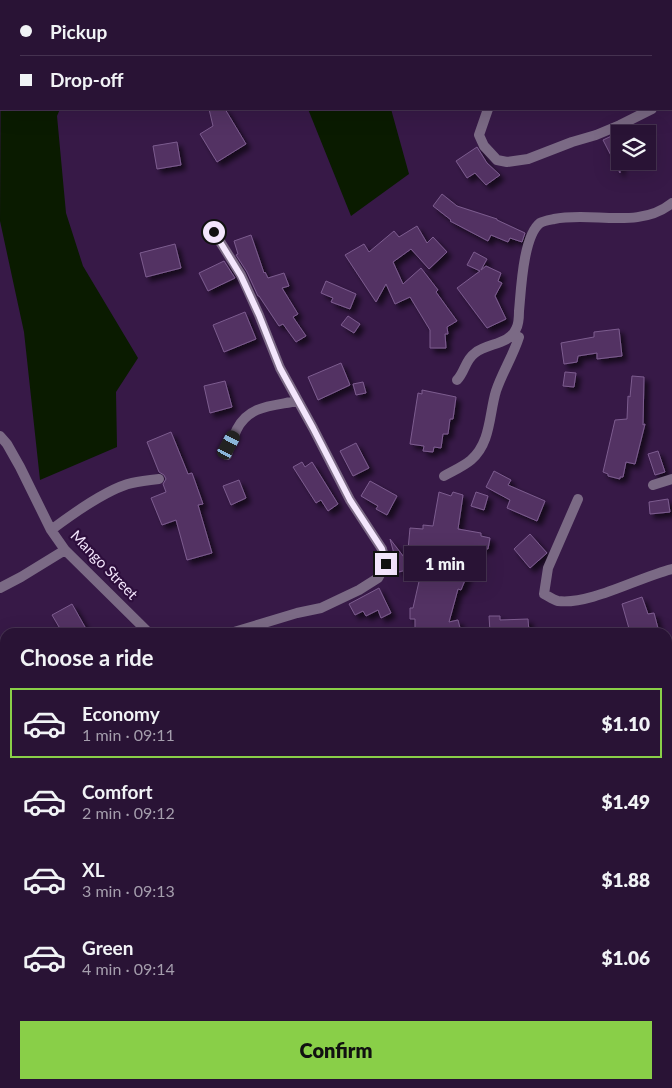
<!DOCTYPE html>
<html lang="en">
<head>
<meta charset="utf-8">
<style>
	body { margin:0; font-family:Lato,sans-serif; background:#311c3d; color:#f1f3f6; height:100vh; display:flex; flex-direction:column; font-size:19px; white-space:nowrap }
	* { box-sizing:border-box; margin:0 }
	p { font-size:16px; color:#a59ead }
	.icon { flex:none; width:28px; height:28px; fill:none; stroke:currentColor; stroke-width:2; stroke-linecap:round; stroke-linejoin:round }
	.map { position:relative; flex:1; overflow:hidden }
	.side { position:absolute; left:0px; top:628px; width:672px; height:461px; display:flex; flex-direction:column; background:#291335; border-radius:15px 15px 0 0; box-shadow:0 5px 20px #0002,0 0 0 1px #453250 }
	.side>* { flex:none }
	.banner { position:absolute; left:0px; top:0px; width:672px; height:110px; box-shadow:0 5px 20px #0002,0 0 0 1px #453250; display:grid; align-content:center; height:110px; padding:0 20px; background:#291335 }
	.buttons { position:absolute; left:611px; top:125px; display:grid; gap:10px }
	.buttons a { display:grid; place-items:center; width:45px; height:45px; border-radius:0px; background:#291335; box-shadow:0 5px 20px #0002,0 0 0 1px #453250; font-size:25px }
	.end { position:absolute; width:22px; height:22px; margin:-11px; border:6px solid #f3e5fc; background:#111; box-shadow:0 0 0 2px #111 }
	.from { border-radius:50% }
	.bubble { position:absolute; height:35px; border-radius:0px; background:#291335; box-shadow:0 5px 20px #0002,0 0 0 1px #453250; font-size:16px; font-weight:800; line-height:35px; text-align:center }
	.car { position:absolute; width:15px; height:30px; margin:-15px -8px; border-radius:6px; box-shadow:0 0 4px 1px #0007; background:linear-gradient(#222 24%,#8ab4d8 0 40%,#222 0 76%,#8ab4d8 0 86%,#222 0) }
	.banner b { display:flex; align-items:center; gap:18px; height:48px; font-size:19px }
	.banner b+b { border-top:1px solid #453250 }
	.banner i { width:12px; height:12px; background:#f1f3f6 }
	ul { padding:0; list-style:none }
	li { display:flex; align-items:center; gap:15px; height:70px; margin:0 10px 8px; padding:0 10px; border:2px solid transparent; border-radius:0px }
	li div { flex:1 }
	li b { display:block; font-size:19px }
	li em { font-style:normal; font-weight:800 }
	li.selected { border-color:#89cf48 }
	li>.icon { width:45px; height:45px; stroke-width:1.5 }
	h2 { padding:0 20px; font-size:22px; line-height:60px }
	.action { display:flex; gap:10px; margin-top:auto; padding:10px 20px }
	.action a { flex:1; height:58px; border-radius:0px; background:#89cf48; color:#111; font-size:20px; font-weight:800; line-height:58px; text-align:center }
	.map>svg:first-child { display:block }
</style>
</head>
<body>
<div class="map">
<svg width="672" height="1088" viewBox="0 0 672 1088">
	<defs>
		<filter id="shadow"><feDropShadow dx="4.5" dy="4.5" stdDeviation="2.5" flood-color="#0009"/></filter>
	</defs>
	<rect width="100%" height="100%" fill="#371947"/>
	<!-- water -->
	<path fill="#0a1b00" d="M19 0H134L18 1Z
		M221 0H361L362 1H223Z
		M1 23V109H60L57 116 66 213 83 266 138 358 116 392 117 447 40 480 24 332 0 221Z
		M308 109H391L409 174 351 216Z"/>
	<!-- building -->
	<path fill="#523363" stroke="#7d5c8f" filter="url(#shadow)" d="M209 109H225L246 144 217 162 200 134 213 126Z
		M620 132V173L603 140Z
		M177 142 181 165 157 169 153 146Z
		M477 147 487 163 500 175 486 185 475 173 467 178 456 161Z
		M442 194 457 206 497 219V220L525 233 522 242 510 238 508 242 491 235 488 241 450 221 451 220 433 206Z
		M417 226 427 243 433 237 447 252 429 269 411 249 393 262 403 284 421 268 438 290 436 292 457 321 447 327 448 334H445L446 348H430V330L410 297 395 304 386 284 376 302 345 255 364 244 369 252 394 231 399 237Z
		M251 235 264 273 265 272 268 278 284 273 289 286 282 288 298 314 293 317 306 336 296 342 283 324 279 326 259 296H258L247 272 236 255 238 254 234 241Z
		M175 244 181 268 146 277 140 253Z
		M474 252 487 259 481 270 486 266 501 273 498 281 502 283 495 296 506 319 487 328 457 288 480 271 467 265Z
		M224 261 235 278 208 291 199 273Z
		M326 281 356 294 350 309 331 302 333 298 321 293Z
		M245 312 256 339 224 352 213 325Z
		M348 316 360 324 354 333 341 325Z
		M619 329 622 356 597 359V353L578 356 577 362 564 364 561 343 594 337V332Z
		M341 363 350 385 318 400 308 377Z
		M565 372 576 373 574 387 563 386Z
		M632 376 644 377 643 425 645 424 635 464 626 462 623 477H620V479L608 476V474L603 472 615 420 627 419 628 396 630 397Z
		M225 381 232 407 210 413 204 386Z
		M363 382 366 393 356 395 353 384Z
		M422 390 456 397 453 419H450L448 434H443L441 448 434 447 433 452 423 451 424 446 410 444 418 393 422 394Z
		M171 432 188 474 192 473 203 504 198 505 212 553 187 560 176 520 162 525 151 498 166 492 163 484 166 479 164 475 159 472 147 442Z
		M356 443 369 468 353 476 340 451Z
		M658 451 665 472 655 475 648 454Z
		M302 462 305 467 312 462 338 504 328 511 321 500 316 503 293 467Z
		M494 471 511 480 508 485 545 501 537 521 507 508 510 500 486 487Z
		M239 480 246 498 231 505 223 486Z
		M370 481 397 496 387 515 376 509 378 506 361 496Z
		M439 492 451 496 453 492 463 495 458 529 481 533V536L490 538 488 549 481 548 475 570 470 568 461 590 458 589 449 622 458 620 461 632H418L417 628H415V619H410V608H413L420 577V566L399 572 390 539 407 561 410 528 423 529V525L433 526Z
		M476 492 488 496 484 510 471 506Z
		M668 499 670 512 650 514 649 502Z
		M530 534 547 553 530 568 514 549Z
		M379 588 391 613 381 618 378 610 366 616 363 611 355 615 349 604Z
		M642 597 648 614 654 613 659 632H630L622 604Z
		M72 604 85 627 76 632H62L52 615Z
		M489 616H500V620L528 619 529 632H490Z"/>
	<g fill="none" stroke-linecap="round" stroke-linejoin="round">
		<!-- minor -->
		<path stroke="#7b6a85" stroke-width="10" d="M613 1 616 0
			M671 59H672
			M671 99H672
			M488 109 479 135 484 146 497 160 507 162 528 159 572 142 596 135 620 125 652 109
			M214 232 241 275 259 315 280 368 313 428 350 500 382 549 386 564 378 578 359 590 321 608 297 613 234 632
			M457 380C465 372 465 360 475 353 487 343 509 345 516 329 519 324 519 317 519 311 521 291 523 236 540 223 543 221 549 220 554 219 592 211 639 230 672 203
			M0 436 7 444 20 467 51 530 65 550 148 632
			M227 455C229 445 233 438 237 429 249 405 273 406 297 401
			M444 476C453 471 464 466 471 460 491 443 489 414 496 391 502 373 513 356 519 337
			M653 485 672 479
			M578 499 548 568 544 594C548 596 553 600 558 601 590 605 639 577 672 569
			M51 530C71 515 109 488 132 483 141 481 150 480 159 479
			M0 588 21 577 65 550
			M668 652 672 651
			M0 660 5 665
			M0 702 5 699
			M0 759 5 756
			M668 921H672
			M0 1051 5 1052
			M68 1084 69 1088
			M218 1084 220 1088
			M548 1084V1088"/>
	</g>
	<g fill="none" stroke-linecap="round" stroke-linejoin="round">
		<!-- route -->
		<path stroke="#f3e5fc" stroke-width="6" d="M214 232 241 276 259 315 280 368 313 428 350 500 382 549 386 564"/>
	</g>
	<g text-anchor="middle" stroke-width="4.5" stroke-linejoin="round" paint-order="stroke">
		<!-- street labels -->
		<g font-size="15" fill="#f3e5fc" stroke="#2d0e3c">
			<text transform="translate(104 565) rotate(46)" y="5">Mango Street</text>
		</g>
	</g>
</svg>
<div class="buttons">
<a><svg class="icon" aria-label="layers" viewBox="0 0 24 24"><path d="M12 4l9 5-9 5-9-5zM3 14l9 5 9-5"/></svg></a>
</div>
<i class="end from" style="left:214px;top:232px"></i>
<i class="end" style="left:386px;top:564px"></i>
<div class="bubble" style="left:404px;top:546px;width:82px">1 min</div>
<i class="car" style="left:229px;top:445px;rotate:28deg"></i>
<div class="banner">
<b><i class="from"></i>Pickup</b>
<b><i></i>Drop-off</b>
</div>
<section class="side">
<h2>Choose a ride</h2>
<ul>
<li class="selected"><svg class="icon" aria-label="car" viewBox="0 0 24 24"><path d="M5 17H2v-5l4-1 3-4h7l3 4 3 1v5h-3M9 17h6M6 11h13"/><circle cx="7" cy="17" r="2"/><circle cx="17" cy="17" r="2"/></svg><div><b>Economy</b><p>1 min · 09:11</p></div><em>$1.10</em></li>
<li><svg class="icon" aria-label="car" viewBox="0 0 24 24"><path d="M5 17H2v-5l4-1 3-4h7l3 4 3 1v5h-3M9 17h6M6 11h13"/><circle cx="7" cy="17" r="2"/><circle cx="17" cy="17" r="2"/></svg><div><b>Comfort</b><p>2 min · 09:12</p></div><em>$1.49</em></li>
<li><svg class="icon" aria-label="car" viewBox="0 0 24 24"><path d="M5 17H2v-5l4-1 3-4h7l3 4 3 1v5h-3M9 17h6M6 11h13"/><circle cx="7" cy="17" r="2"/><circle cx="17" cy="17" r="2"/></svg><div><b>XL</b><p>3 min · 09:13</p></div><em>$1.88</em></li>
<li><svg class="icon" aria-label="car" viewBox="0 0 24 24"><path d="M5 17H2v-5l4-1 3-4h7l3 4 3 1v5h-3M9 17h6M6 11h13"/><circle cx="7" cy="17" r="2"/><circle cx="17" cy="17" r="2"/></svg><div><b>Green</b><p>4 min · 09:14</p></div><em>$1.06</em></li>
</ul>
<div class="action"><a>Confirm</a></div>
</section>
</div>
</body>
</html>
